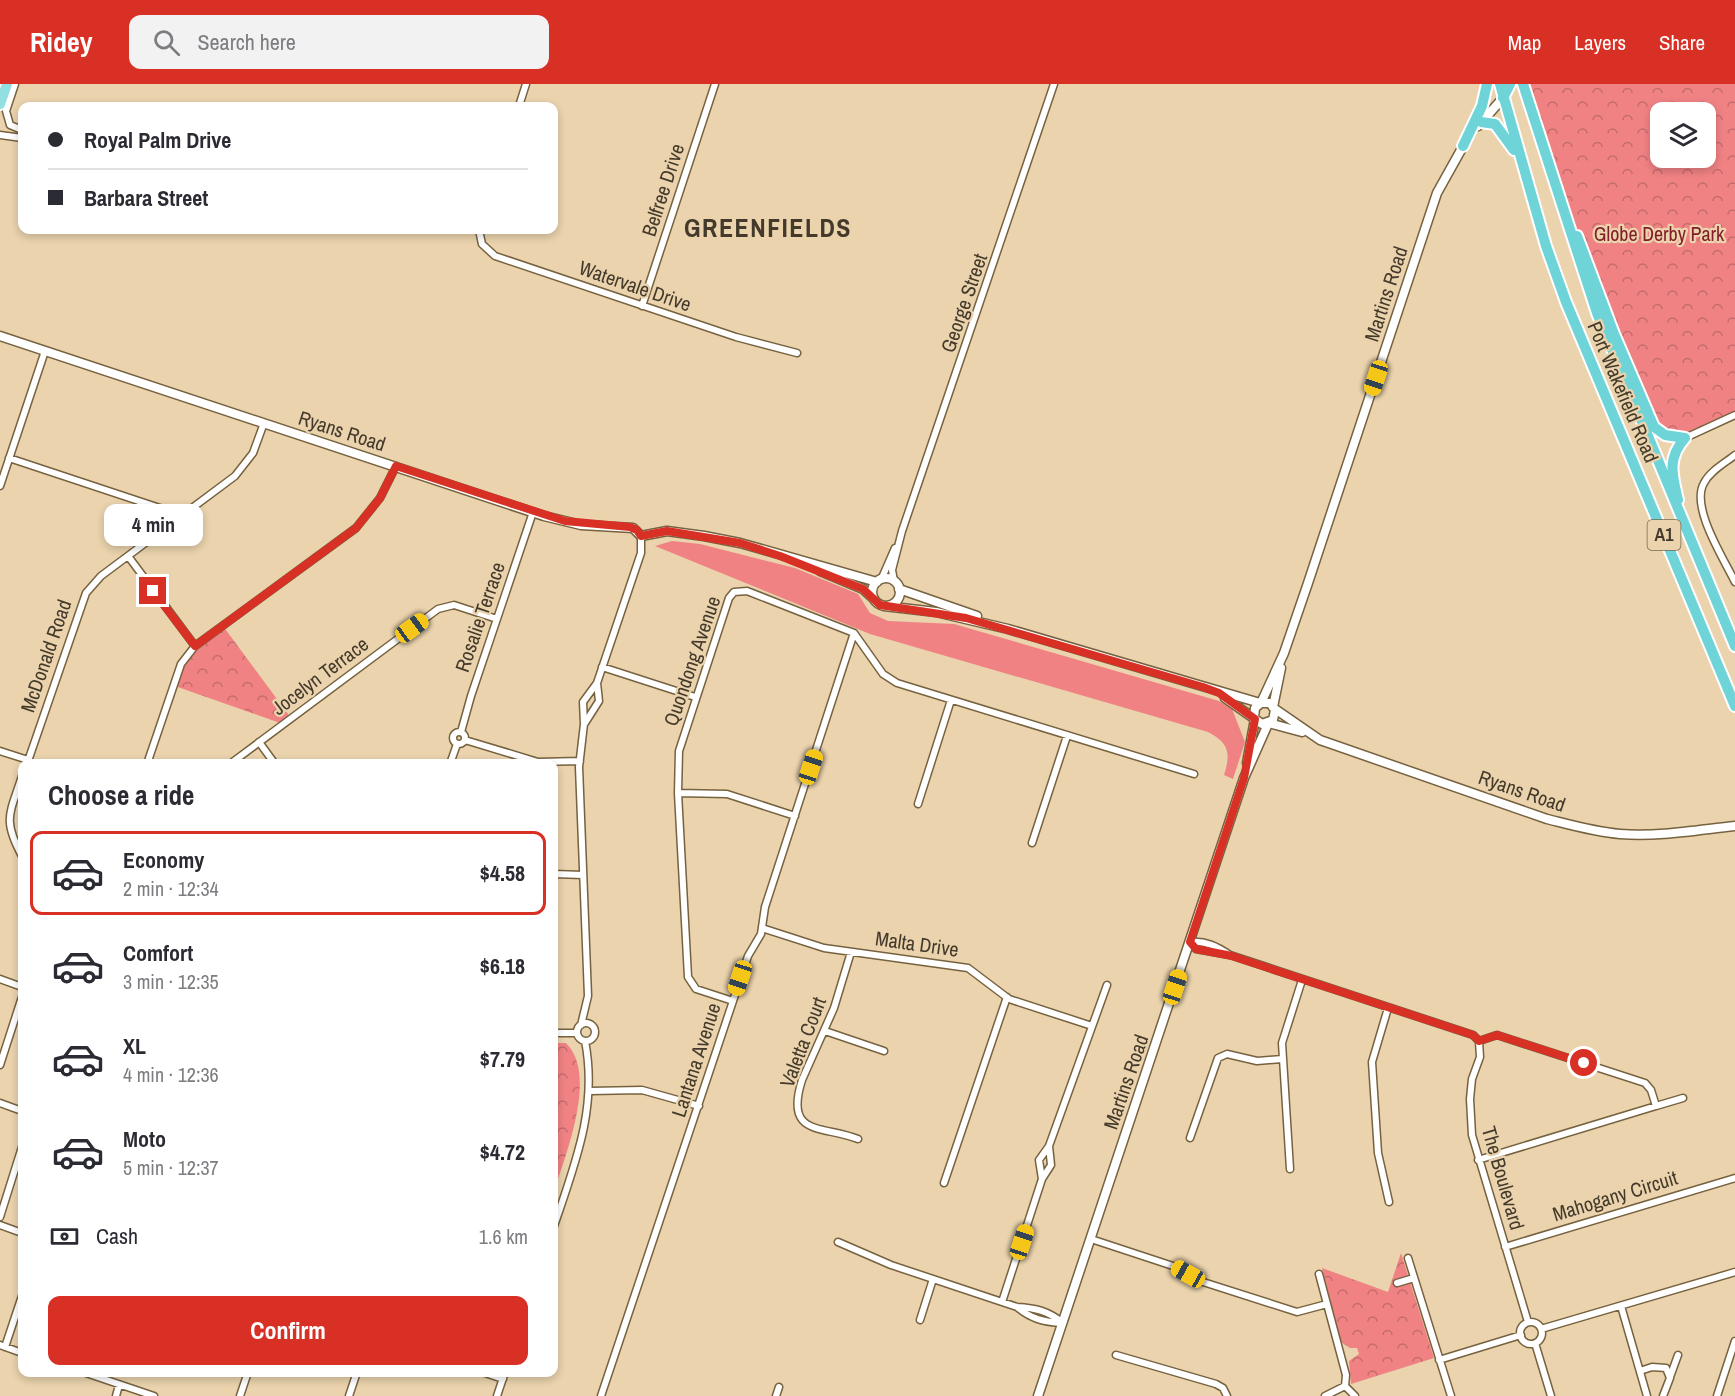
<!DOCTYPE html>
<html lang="en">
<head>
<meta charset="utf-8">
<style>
	body { margin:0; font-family:"Archivo Narrow",sans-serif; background:#f2f2f3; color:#2b2b33; height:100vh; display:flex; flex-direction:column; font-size:22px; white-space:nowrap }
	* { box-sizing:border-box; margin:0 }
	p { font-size:20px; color:#7c7c81 }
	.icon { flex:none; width:33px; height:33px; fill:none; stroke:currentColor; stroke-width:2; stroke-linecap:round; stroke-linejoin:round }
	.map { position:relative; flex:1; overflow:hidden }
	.panel { position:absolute; left:18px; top:675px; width:540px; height:618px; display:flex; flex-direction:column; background:#fff; border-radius:12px; box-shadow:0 3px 9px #0003 }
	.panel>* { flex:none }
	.guide { position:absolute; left:18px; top:18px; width:540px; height:132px; border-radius:12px; box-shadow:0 3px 9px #0003; display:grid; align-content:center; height:132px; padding:0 30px; background:#fff }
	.controls { position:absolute; left:1650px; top:18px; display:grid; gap:12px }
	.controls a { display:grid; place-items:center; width:66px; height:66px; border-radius:12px; background:#fff; box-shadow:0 3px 9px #0003; font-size:30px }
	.end { position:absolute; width:27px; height:27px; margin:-14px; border:8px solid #d93025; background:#fff; box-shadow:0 0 0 3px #fff }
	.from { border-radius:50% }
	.bubble { position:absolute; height:42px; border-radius:12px; background:#fff; box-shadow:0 3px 9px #0003; font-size:20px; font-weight:700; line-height:42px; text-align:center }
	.car { position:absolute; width:18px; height:36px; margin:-18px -9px; border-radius:8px; box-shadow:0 0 4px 2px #0007; background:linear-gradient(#f5c518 24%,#345 0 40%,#f5c518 0 76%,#345 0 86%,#f5c518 0) }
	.guide b { display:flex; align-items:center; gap:21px; height:57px; font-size:22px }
	.guide b+b { border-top:2px solid #e1e1e2 }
	.guide i { width:15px; height:15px; background:#2b2b33 }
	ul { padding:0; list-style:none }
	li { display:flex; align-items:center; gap:18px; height:84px; margin:0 12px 9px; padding:0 18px; border:3px solid transparent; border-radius:12px }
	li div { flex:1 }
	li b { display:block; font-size:22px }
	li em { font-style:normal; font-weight:700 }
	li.current { border-color:#d93025 }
	li>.icon { width:54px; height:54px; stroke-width:1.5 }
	h2 { padding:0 30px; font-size:27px; line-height:72px }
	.pay { display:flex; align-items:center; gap:15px; height:66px; padding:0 30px; font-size:22px }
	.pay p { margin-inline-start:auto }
	.action { display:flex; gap:12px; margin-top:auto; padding:12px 30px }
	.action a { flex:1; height:69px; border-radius:12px; background:#d93025; color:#fff; font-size:24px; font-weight:700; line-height:69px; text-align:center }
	header { display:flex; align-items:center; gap:36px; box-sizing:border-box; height:84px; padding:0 30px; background:#d93025; color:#fff }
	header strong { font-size:28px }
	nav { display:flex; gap:33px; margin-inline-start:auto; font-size:21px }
	.search { width:420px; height:54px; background:#f2f2f3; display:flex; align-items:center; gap:15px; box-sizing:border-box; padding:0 21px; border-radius:12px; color:#7c7c81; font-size:22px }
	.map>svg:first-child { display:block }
</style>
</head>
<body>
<header>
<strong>Ridey</strong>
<div class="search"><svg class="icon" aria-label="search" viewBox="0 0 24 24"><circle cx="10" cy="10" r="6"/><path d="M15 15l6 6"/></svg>Search here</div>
<nav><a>Map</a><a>Layers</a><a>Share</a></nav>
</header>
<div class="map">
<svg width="1735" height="1312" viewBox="0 0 1735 1312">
	<defs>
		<pattern id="park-crowns" width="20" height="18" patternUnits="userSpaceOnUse" patternTransform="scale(1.5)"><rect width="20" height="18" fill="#f08284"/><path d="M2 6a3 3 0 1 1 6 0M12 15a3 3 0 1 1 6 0" fill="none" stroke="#c46b6c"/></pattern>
	</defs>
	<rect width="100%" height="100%" fill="#ead3ad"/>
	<!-- grass -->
	<path fill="#f08284" d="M672 457 700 460 795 484 858 510 870 529 888 537 954 540 1219 617 1232 625 1245 658 1233 695 1224 691C1231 669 1229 659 1208 648L870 550 655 462Z"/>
	<!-- park -->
	<path fill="url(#park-crowns)" fill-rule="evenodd" d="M1523 0H1735V331L1685 354 1654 343 1567 126ZM1660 28H1706V74H1660Z
		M223 542 291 634 283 640 172 601 195 562Z
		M554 959H566C598 990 566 1070 554 1107Z
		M1401 1169 1434 1274 1351 1300 1349 1277 1359 1270 1357 1264H1350L1341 1258 1322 1184 1388 1208Z"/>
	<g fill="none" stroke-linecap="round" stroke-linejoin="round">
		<!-- minor casing -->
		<g stroke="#76623f" stroke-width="9">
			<path id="minor" d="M15 0 6 27 10 41 22 46
				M519 22 526 0
				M0 51 22 54
				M479 146 482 160 495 172 736 253 797 269
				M642 222 715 0
				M1685 354 1735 331
				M1735 371C1725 379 1710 387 1704 399 1690 423 1724 475 1735 498
				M9 374 172 428 179 434
				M0 402 45 267
				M128 472 195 562
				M881 496 895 464
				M894 497 892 486 902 447 1054 0
				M602 583 695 613
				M585 639 599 617 597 599
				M461 648 471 612 533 428
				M453 654a6 6 0 1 1 12 0a6 6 0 1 1-12 0Z
				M465 656 538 678 580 677
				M259 658 275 680
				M0 667 28 676
				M27 680 86 509 101 492 235 392 253 369 264 339
				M147 680 181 580 195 562 356 444 380 414 396 382
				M230 680 438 525 454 521 497 535
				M450 680 457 660
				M22 692C10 730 2 735 22 772
				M678 709 727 710 795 732
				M918 720 951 616
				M1032 759 1067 652
				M554 790 583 791
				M762 844 824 864 968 884 1009 915 1092 942
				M1190 858 1196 865 1230 871 1473 951 1479 957
				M1190 858C1205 856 1218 863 1230 871
				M851 868 834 924 802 996C784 1053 822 1041 858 1055
				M0 895 22 903
				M733 917 696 905 688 893 678 709 679 667 729 514 734 508 747 507 854 549 883 590 897 599 1194 690
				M1388 924 1372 978 1378 1069 1389 1118
				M577 948a9 9 0 1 1 18 0a9 9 0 1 1-18 0Z
				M581 941 588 912 579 683 584 640 583 618 597 599 641 469V452
				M825 947 884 967
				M554 949H577
				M1479 957 1480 973 1472 995 1470 1015 1472 1051 1528 1238
				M0 981 22 913
				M590 1007 642 1006 699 1022
				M0 1019 22 1027
				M1656 1022 1683 1014
				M1190 1054 1218 974 1227 970 1257 977 1282 975
				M1478 1076 1656 1022 1651 1006 1645 999 1497 951 1479 957
				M1290 1085 1282 959 1302 896
				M1042 1095 1039 1076 1049 1062 1107 901
				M944 1099 1007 913
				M0 1133 22 1063
				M0 1141 22 1149
				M554 1142C575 1080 598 1023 585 957
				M1091 1155 1176 1183 1200 1197 1297 1228 1327 1220
				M838 1158 891 1181 1017 1223C1036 1224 1048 1227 1063 1239
				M1505 1163 1735 1094
				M1408 1174 1451 1312
				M1319 1190 1346 1291 1345 1302
				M1397 1199 1414 1194
				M1002 1218 1042 1095 1051 1081 1049 1062
				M1621 1222 1647 1312
				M1017 1223C1031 1235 1044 1238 1062 1239
				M920 1236 933 1195
				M1520 1249a11 11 0 1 1 22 0a11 11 0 1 1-22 0Z
				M1541 1245 1735 1188
				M1535 1259 1551 1312
				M0 1261 22 1269
				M5 1263 22 1212
				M1116 1271 1216 1300 1223 1304 1227 1312
				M1439 1276 1521 1251
				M1640 1287 1652 1283 1666 1284 1670 1294 1663 1312
				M83 1288 154 1312
				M482 1288 503 1295
				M1670 1293 1678 1271
				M1345 1302 1355 1312
				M116 1312 119 1301
				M240 1312 248 1288
				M349 1312 357 1288
				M497 1312 505 1288
				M601 1312 748 872 761 850 765 823 854 549
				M776 1312 779 1303
				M1325 1312 1345 1302
				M1717 1312 1735 1257"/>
		</g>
		<!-- tertiary casing -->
		<g stroke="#76623f" stroke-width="11">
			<path id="tertiary" d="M1478 42 1503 14
				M0 252 544 432 581 441 633 444 641 452 667 447 704 452 740 459 877 498
				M820 487 863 505 874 515
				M872 508a14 14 0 1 1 28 0a14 14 0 1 1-28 0Z
				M899 505 977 532
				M884 522 936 528 1008 545 1260 619
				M1225 614 1262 640 1273 636 1275 626 1270 619H1261L1255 624 1254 634
				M1261 619 1284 569 1308 499 1437 109 1466 57
				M1273 623 1281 584
				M1275 625 1320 656 1547 735C1571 741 1595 748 1620 750 1658 753 1697 746 1735 742
				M1269 639 1302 648
				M1247 679 1255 635
				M1038 1312 1244 694 1268 640"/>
		</g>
		<!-- primary casing -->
		<g stroke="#fff" stroke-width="14">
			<path id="primary" d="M0 20 7 0"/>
		</g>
		<!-- trunk casing -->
		<g stroke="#fff" stroke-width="14">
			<path id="trunk" d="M1500 0 1546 162 1566 218 1735 622
				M1523 0 1597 229 1735 562
				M1503 14 1510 0
				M1481 38 1495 40 1514 66
				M1463 62 1482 22 1487 0
				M1577 152 1614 250 1654 343 1665 351 1685 354
				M1678 416C1672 391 1667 374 1685 354"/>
		</g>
		<!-- minor -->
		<use href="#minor" stroke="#fff" stroke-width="6"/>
		<!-- tertiary -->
		<use href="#tertiary" stroke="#fff" stroke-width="8"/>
		<!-- primary -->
		<use href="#primary" stroke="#92dfe2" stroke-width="10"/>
		<!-- trunk -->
		<use href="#trunk" stroke="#6ed4d8" stroke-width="10"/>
	</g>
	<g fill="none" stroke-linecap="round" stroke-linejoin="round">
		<!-- route -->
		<path stroke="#d93025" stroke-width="8" d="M153 507 195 562 356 444 380 414 396 382 565 437 630 443 637 446 641 452 667 447 740 459 780 472 863 505 880 521 966 534 1203 603 1219 609 1255 635 1244 694 1190 858 1196 865 1232 872 1473 951 1479 957 1497 951 1584 979"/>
	</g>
	<g text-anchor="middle" stroke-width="4.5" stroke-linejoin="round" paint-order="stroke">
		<!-- shield labels -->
		<rect fill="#ead3ad" stroke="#766852" stroke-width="1.5" x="1647.5" y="436" width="33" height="30" rx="4.5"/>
		<g font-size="18" font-weight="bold" fill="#443a2b">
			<text x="1664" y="457">A1</text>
		</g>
		<!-- street labels -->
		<g font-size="20" fill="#443a2b" stroke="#ead3ad">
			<text transform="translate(663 106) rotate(-72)" y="7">Belfree Drive</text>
			<text transform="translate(635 202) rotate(19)" y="7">Watervale Drive</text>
			<text transform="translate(1386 210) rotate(-72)" y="7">Martins Road</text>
			<text transform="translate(964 219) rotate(-71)" y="7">George Street</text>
			<text transform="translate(1623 308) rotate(67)" y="7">Port Wakefield Road</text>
			<text transform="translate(342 347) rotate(18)" y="7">Ryans Road</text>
			<text transform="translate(480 533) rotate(-71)" y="7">Rosalie Terrace</text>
			<text transform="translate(46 572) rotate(-71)" y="7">McDonald Road</text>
			<text transform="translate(692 577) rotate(-71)" y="7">Quondong Avenue</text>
			<text transform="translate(320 592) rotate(-37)" y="7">Jocelyn Terrace</text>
			<text transform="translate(1522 707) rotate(19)" y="7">Ryans Road</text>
			<text transform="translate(917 860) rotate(8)" y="7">Malta Drive</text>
			<text transform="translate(803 958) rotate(-69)" y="7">Valetta Court</text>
			<text transform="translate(696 976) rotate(-72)" y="7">Lantana Avenue</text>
			<text transform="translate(1126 998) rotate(-71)" y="7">Martins Road</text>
			<text transform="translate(1503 1094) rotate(74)" y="7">The Boulevard</text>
			<text transform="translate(1615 1112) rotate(-17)" y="7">Mahogany Circuit</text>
		</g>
		<!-- park labels -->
		<g font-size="20" fill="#821e29" stroke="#ead3ad">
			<text x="1659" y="157">Globe Derby Park</text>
		</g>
		<!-- district labels -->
		<g font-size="26" font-weight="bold" letter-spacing="1.5" fill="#443a2b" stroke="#ead3ad">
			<text x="768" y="153">GREENFIELDS</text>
		</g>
	</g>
</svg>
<div class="controls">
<a><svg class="icon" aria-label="layers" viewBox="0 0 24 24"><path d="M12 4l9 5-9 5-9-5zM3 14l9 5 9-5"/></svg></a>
</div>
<i class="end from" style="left:1584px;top:979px"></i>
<i class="end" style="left:153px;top:507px"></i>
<div class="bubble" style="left:104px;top:420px;width:99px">4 min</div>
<i class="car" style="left:1376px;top:294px;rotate:198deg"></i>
<i class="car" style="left:412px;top:544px;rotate:54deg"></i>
<i class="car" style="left:811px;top:683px;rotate:18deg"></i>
<i class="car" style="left:740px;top:894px;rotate:198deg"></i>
<i class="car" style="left:1175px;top:903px;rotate:18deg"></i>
<i class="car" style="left:1022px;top:1158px;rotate:18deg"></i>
<i class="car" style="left:1188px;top:1190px;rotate:299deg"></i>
<div class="guide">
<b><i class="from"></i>Royal Palm Drive</b>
<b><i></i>Barbara Street</b>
</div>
<section class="panel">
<h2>Choose a ride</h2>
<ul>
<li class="current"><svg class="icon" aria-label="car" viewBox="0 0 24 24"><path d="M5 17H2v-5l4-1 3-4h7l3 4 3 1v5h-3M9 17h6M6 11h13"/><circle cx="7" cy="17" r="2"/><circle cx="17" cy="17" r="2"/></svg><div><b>Economy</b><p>2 min · 12:34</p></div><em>$4.58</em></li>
<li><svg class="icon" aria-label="car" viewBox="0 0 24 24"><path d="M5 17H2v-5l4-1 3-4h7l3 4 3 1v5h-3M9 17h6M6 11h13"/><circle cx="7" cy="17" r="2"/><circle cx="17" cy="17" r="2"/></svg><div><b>Comfort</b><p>3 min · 12:35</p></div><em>$6.18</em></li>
<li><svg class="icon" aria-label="car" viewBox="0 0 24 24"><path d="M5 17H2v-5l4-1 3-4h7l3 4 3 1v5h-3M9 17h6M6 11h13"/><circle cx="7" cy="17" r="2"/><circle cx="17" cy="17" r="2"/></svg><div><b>XL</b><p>4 min · 12:36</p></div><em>$7.79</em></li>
<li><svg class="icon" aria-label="car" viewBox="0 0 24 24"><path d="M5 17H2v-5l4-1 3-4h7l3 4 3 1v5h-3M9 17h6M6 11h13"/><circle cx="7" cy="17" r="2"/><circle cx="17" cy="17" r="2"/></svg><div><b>Moto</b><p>5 min · 12:37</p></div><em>$4.72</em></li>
</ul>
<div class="pay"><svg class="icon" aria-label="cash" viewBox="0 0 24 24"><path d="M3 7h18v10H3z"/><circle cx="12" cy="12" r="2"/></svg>Cash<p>1.6 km</p></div>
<div class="action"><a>Confirm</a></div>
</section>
</div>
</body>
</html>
